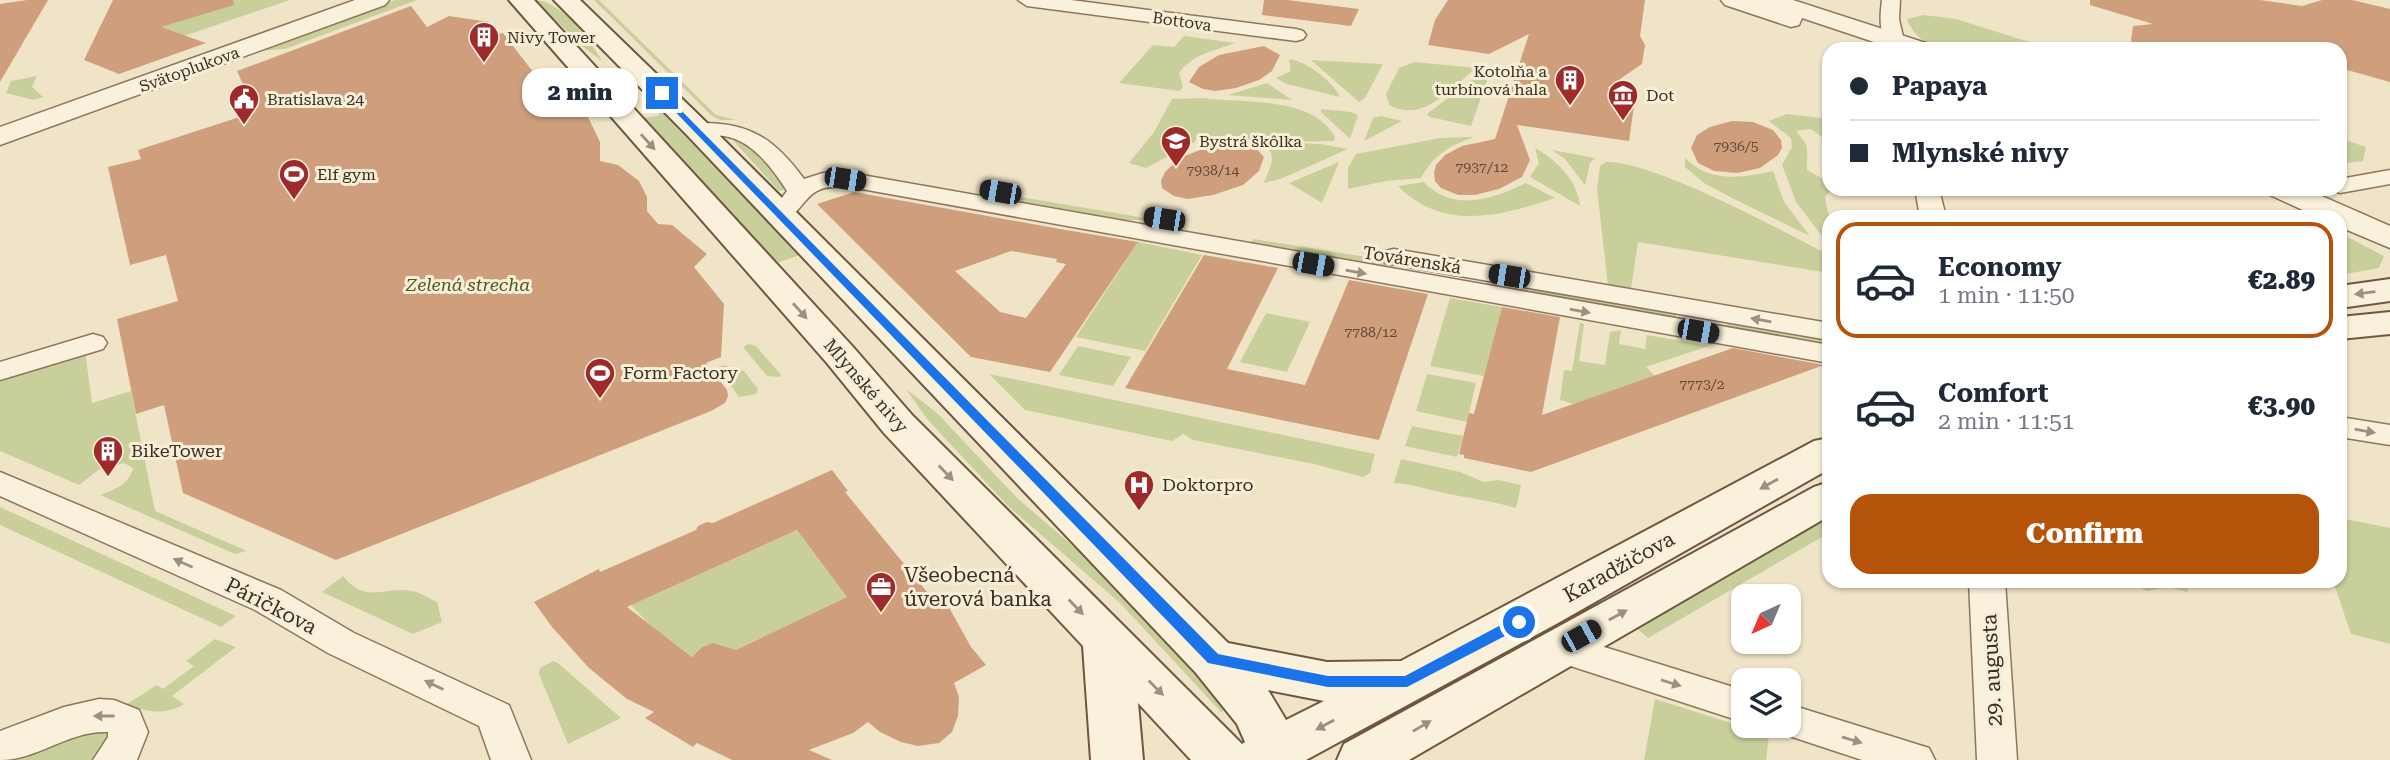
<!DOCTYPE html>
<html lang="en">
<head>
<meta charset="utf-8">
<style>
	body { margin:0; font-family:"Roboto Serif",serif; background:#f6f6f7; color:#1f2937; height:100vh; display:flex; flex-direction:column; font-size:26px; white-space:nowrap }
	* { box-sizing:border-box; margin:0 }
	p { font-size:23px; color:#747a83 }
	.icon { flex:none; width:38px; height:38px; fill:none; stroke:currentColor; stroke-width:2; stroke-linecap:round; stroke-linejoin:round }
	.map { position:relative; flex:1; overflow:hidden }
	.panel { position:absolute; left:1822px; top:210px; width:525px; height:378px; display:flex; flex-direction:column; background:#fff; border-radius:21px; box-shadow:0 2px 5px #0004 }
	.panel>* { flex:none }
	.top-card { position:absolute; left:1822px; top:42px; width:525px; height:154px; border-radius:21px; box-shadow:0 2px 5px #0004; display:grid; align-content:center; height:154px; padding:0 28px; background:#fff }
	.needle { width:46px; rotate:224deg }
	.buttons { position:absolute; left:1731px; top:584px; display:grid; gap:14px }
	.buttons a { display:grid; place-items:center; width:70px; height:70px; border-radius:14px; background:#fff; box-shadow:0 2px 5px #0004; font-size:35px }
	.end { position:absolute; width:32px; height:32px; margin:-16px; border:9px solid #1a73e8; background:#fff; box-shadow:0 0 0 4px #fff }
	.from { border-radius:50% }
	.bubble { position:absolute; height:49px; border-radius:21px; background:#fff; box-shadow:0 2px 5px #0004; font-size:23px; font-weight:800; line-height:49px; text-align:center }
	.car { position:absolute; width:21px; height:42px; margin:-21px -10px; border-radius:9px; box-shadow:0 0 5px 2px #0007; background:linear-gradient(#222 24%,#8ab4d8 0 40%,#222 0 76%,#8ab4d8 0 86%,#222 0) }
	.top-card b { display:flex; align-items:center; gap:24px; height:66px; font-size:26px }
	.top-card b+b { border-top:2px solid #e0e1e3 }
	.top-card i { width:18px; height:18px; background:#1f2937 }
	ul { padding:12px 0 0; list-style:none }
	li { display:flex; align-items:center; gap:21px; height:116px; margin:0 14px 10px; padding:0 14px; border:4px solid transparent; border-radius:21px }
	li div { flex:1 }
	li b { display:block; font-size:26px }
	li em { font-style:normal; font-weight:800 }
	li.on { border-color:#b45309 }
	li>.icon { width:63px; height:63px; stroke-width:1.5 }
	.cta { display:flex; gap:14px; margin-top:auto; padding:14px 28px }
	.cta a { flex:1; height:80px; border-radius:21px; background:#b45309; color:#fff; font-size:28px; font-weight:800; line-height:80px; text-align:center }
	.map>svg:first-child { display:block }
</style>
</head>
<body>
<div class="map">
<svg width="2390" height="760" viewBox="0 0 2390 760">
	<rect width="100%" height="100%" fill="#f0e4c8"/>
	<!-- green -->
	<path fill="#c9cf9b" d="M156 0H290L184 36 140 39Z
		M395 0H417L285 49 257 51Z
		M535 0C560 0 591 41 602 61L582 46Z
		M594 0H599L716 115 736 120H720L712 116Z
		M1924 15 1956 19 2052 49H1942C1925 43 1914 37 1907 19Z
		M1184 36 1235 43C1214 51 1193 54 1179 73L1183 87 1179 91 1119 83 1153 45 1174 47Z
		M1289 59C1306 61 1333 81 1340 97L1287 84 1276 78 1291 71Z
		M1311 60 1382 64H1383L1365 98 1359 102Z
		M1414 62 1476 68C1451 88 1423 124 1389 105L1386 94 1399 68Z
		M1482 72H1490L1471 126 1430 117 1427 114Z
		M37 76 32 87 43 97 34 100 6 93 11 81Z
		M1267 83 1292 100 1228 95Z
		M1203 98C1245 104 1312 95 1335 137L1334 141 1261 142 1231 138 1215 141 1197 135 1195 142 1146 168 1129 163 1154 132 1172 99Z
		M664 109 803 254 771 265 639 118 657 116Z
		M1321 109 1351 112 1358 115 1350 139 1321 112Z
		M1787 114 1829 119V142L1811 129 1796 131C1812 149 1806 149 1807 170L1827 181 1829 179V189H1832L1825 197 1829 217V245L1796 202 1782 165 1792 147 1791 138 1769 121Z
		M1381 116 1402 121 1364 141 1373 118Z
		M730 137 751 146 787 184 788 189 779 191Z
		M1474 137C1449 146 1434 155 1421 178L1386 181 1348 189V168L1356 154 1440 138Z
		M2340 138 2366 147 2363 161 2340 164Z
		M1290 143 1320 144 1348 149 1283 178 1264 183C1268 169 1277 161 1268 147Z
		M1535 148C1556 160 1578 180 1580 206L1530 177 1539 163Z
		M1552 150 1595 158 1590 163 1585 185 1565 159Z
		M1685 158C1710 183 1741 178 1773 171L1784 202 1810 236 1734 199 1704 183 1685 167Z
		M1339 162 1322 203 1289 183Z
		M1606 162C1652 160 1783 231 1829 255V273L1638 242 1631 289 1608 285 1597 189 1600 166Z
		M1424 182C1453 213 1493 199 1526 183L1555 198C1501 216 1443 232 1398 186Z
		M991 192 1157 220H1123L1007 199Z
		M2340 233 2384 256 2379 268 2340 275Z
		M1254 239 1385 260 1393 263 1394 268 1392 270 1249 244Z
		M1138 242 1202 255 1145 351 1076 337Z
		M1532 288 1673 311 1676 316 1675 319 1530 293Z
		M1450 298 1502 307 1484 376 1430 366Z
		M1266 313 1310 322 1287 372 1240 362Z
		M1726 321 1826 336 1827 345 1728 328Z
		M1580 323 1584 324 1579 361 1605 365 1610 332 1621 330 1619 344 1645 349 1647 335 1709 346 1646 367 1655 376 1574 404 1560 400 1564 370 1572 371Z
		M748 344 756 346 781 375 779 377 767 376 743 347Z
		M1078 346 1131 357 1113 386 1059 375Z
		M85 351 92 403 131 391 155 511 247 551 235 554 100 495C115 489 129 485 133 468L124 463 98 470 79 485 0 451V377Z
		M723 365 744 371 758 389 756 394 739 397 718 367Z
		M989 374 1375 454 1370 473 1363 477 1314 464 1193 440 1183 434 1172 441 1025 410Z
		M1427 374 1476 383 1467 422 1416 411Z
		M906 389 937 413 1017 498 1093 563 1230 707 1221 712 1120 603 1008 506 927 419Z
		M1412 426 1463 436 1457 457 1405 446Z
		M1401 459 1460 472 1484 482 1498 480 1521 485 1516 508C1492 501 1468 498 1444 493 1426 489 1412 484 1394 483Z
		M0 507 236 616 221 627 0 525Z
		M1829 511V533L1648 638 1632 624Z
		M2340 518 2390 528V644L2351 634 2333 581H2340Z
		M797 530 847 597 724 656 722 646C710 642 699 645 694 658L650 625 631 605Z
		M343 576C367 606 386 584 416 592 423 594 430 599 437 602L442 622 413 634 322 592Z
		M2127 581H2186L2188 592 2168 587 2147 591Z
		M215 639 236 647 172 696 184 704C164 716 148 712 127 704L157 685 163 689 194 666 186 661Z
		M553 661 558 663 621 718 568 744 539 674 540 668Z
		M1655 699 1769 735 1766 760H1644Z
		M119 730 95 760H0V753L54 732Z"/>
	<!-- building -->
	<path fill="#cf9f7d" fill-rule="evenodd" d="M27 0H48L0 82V4Z
		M113 0H233L234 5 161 27 206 43 119 74 84 60Z
		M1264 0H1287L1359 9 1351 26 1262 15Z
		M1448 0H1645L1640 36 1645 45 1642 64 1607 88 1636 92 1629 141 1517 125 1530 160 1522 177 1499 189 1475 195H1458L1441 188 1435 181 1434 173 1436 165 1445 155 1462 146 1495 139 1529 34 1489 54 1428 45 1435 20Z
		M2090 0H2260L2302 6 2322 0H2352L2390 9V82L2340 68V49H2274L2252 43 2243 49H2143L2131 41 2133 26 2153 24 2090 5Z
		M411 6 427 27 449 16 489 22 498 34 503 33 567 116 588 117 600 142V161L618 165 639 181 647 197V211L658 224 672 225 707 254 694 267 724 304 721 357 706 363 727 390 728 396 725 403 711 411 336 560 183 493 164 405 136 414 117 319 178 301 166 255 130 265 108 167 141 159 138 150 255 112 237 71Z
		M1264 46 1280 55 1272 71 1259 80 1236 88 1215 91 1203 89 1189 82 1199 67 1219 55Z
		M1732 121 1753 122 1773 130 1781 140 1782 148 1778 155 1760 168 1738 173 1714 171 1698 163 1691 148 1697 135 1710 127Z
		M1233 143 1254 146 1264 157 1259 171 1243 185 1213 195 1188 199 1174 196 1162 188 1161 181 1165 172 1180 158 1207 147Z
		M854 192 1060 229 1138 242 1050 372 971 357 817 204ZM1011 251 1057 259 1056 262 1066 264 1026 318 1000 312 955 271Z
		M1204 255 1278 268 1227 369 1305 385 1349 280 1428 294 1379 440 1125 388Z
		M1502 307 1560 317 1542 415 1733 348 1824 365 1531 472 1464 458V455L1459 454 1469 413 1474 414Z
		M832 470 848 491 845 492 932 598 941 593 971 647 986 665 954 683 959 697 958 716 952 732 939 743 918 746 901 742 880 732 868 722 853 733 809 750 832 760H732L697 743 693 747 645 718 654 712 627 699 589 668 552 627 534 602 599 569 600 572 696 530 698 526 707 522 713 523ZM797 530 847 597 736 650 713 643 702 647 692 657 627 607Z"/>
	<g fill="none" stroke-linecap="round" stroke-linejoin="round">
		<!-- minor casing -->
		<g stroke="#8d765c" stroke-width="3">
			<path id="minor" d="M1018 0H1071L1296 29 1303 31 1306 35 1303 39 1296 41 1027 6Z
				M1882 0H1900L1899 19 1904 41 1901 45H1887C1879 31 1880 16 1882 0Z
				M698 123C749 122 774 138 804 179L823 173 845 172 1829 345V363L845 186C835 187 825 186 817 191 799 201 795 226 772 220L769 215 787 191C773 169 752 140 724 136 712 135 701 138 690 135L687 130 690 125Z
				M2390 170V184L2340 193 2330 189H2340V179Z
				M1915 189H1939L1946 217H1920Z
				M1394 249 1829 323V340L1385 263 1381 257 1385 251Z
				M93 334 103 337 107 343 103 349 0 380V362Z
				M2340 417 2390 425V445L2340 437Z
				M0 472 281 590 354 633 509 705 531 760H491L479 726 328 653 255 610 0 496Z
				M1969 581H2005L2017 760H1977Z
				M1559 633 1743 690V722L1546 658 1540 648 1546 638Z
				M99 699 114 700 139 710 148 732 137 760H93L108 737V732C69 730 38 760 0 760V731L64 707Z
				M1788 704 1929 748 1935 760H1862L1774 731 1771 726H1788Z"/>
		</g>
		<!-- tertiary casing -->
		<g stroke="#8d765c" stroke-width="3">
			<path id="tertiary" d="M355 0H389L385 5 0 145V127Z
				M1721 0H1793L1929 44 1932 49H1895L1802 18 1799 25 1791 27 1725 5Z
				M2266 189H2306L2390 226V248L2340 227V217H2318L2270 195Z"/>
		</g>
		<!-- secondary casing -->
		<g stroke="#6f573f" stroke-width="4">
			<path id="secondary" d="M509 0H534L853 347 912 415 1242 744 1245 742 1237 724 1196 673 688 136 554 0H580L708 124 1228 643 1327 662 1401 661 1814 441 1829 438V469L1558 623 1306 760H1191L1138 703 1143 760H1091L1083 646 884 433 827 363ZM1268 690 1324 701 1286 720Z
				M2390 279V301L2340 308V286Z
				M2390 312V334L2340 339V317Z
				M1829 482V516L1409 760H1337L1344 744 1814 487Z"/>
		</g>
		<!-- minor -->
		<use href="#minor" fill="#faf1dc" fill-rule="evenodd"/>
		<!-- tertiary -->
		<use href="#tertiary" fill="#faf1dc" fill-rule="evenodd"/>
		<!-- secondary -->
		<use href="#secondary" fill="#faf1dc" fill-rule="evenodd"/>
	</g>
	<!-- one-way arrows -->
	<defs><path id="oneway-solid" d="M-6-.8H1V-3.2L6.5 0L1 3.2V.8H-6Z" transform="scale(1.75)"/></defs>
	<g fill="#9c907e">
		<use href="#oneway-solid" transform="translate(648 142) rotate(48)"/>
		<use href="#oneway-solid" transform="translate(1356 272) rotate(10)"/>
		<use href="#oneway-solid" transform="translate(2365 293) rotate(173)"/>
		<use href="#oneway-solid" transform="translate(800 311) rotate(48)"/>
		<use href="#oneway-solid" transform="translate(1580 311) rotate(10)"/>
		<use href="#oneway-solid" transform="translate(1761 320) rotate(-170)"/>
		<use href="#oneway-solid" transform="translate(2365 431) rotate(10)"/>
		<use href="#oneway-solid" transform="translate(946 473) rotate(46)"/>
		<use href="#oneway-solid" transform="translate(1769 484) rotate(151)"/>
		<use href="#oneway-solid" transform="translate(183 563) rotate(-156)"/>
		<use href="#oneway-solid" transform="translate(1076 607) rotate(46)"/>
		<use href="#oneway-solid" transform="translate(1618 615) rotate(-29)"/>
		<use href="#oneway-solid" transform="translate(1671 683) rotate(17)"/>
		<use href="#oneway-solid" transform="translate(434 685) rotate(-154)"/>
		<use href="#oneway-solid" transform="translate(1156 688) rotate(45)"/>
		<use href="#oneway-solid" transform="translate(104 716) rotate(180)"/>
		<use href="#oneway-solid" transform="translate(1325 725) rotate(152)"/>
		<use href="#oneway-solid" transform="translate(1422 726) rotate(-30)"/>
		<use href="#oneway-solid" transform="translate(1852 740) rotate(17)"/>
	</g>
	<!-- route -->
	<path fill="#1a73e8" d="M662 91 1218 654 1328 676H1405L1514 618H1524V626L1407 687H1328L1208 663 659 95Z"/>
	<!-- icons -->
	<defs>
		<g id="building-pin" transform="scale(1.575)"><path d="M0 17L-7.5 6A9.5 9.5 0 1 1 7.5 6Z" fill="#9e2a2b" stroke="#f7eed8"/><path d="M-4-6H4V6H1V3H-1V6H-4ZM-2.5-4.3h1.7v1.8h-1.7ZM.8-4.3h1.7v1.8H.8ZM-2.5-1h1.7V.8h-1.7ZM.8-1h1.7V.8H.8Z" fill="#fff"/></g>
		<g id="museum-pin" transform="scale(1.575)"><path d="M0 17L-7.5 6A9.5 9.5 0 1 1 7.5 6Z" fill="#9e2a2b" stroke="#f7eed8"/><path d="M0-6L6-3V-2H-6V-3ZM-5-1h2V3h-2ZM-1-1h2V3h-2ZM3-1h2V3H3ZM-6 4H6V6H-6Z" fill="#fff"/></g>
		<g id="civic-pin" transform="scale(1.575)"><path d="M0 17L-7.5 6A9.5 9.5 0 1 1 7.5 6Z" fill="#9e2a2b" stroke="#f7eed8"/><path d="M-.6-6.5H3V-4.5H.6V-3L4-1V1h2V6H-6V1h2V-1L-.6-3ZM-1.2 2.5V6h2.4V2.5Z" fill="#fff"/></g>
		<g id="school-pin" transform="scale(1.575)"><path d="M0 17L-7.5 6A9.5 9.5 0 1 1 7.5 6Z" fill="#9e2a2b" stroke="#f7eed8"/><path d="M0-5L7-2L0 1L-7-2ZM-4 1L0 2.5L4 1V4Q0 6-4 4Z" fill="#fff"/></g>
		<g id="stadium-pin" transform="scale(1.575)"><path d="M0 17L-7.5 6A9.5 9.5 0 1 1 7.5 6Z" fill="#9e2a2b" stroke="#f7eed8"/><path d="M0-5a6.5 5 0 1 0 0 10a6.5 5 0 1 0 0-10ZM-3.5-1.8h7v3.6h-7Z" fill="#fff"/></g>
		<g id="hospital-pin" transform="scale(1.575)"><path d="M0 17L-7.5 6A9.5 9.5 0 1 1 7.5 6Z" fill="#9e2a2b" stroke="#f7eed8"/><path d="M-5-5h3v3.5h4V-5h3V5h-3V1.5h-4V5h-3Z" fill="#fff"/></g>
		<g id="office-pin" transform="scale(1.575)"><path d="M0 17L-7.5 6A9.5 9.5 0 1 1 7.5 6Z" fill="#9e2a2b" stroke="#f7eed8"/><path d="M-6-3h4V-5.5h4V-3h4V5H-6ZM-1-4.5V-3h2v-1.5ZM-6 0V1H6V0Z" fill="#fff"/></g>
	</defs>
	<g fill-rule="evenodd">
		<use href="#building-pin" x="484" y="37"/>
		<use href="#building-pin" x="1570" y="80"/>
		<use href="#museum-pin" x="1623" y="95"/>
		<use href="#civic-pin" x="244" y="99"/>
		<use href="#school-pin" x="1176" y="141"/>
		<use href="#stadium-pin" x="294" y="174"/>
		<use href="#stadium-pin" x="600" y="373"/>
		<use href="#building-pin" x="108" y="451"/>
		<use href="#hospital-pin" x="1139" y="485"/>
		<use href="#office-pin" x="881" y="587"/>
	</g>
	<g text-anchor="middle" stroke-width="6" stroke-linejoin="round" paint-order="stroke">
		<!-- number labels -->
		<g font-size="14" fill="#624a37">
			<text x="1736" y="151">7936/5</text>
			<text x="1482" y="172">7937/12</text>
			<text x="1213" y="175">7938/14</text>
			<text x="1371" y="337">7788/12</text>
			<text x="1702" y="389">7773/2</text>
		</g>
		<!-- far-street labels -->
		<g font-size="16" fill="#3d2e20" stroke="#f7eed8">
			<text transform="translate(1182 21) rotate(8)" y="6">Bottova</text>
			<text transform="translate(189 69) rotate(-20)" y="6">Svätoplukova</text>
		</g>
		<!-- far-poi labels -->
		<g font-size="16" fill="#3d2e20" stroke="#f7eed8" text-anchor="start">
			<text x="507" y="43">Nivy Tower</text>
			<text x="1547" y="77" text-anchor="end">Kotolňa a<tspan x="1547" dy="18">turbínová hala</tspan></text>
			<text x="1646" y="101">Dot</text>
			<text x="267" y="105">Bratislava 24</text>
			<text x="1199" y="147">Bystrá škôlka</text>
			<text x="317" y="180">Elf gym</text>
		</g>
		<!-- street labels -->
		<g font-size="18" fill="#3d2e20" stroke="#f7eed8">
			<text transform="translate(1412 260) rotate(9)" y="6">Továrenská</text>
			<text transform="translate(866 386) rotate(49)" y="6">Mlynské nivy</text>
		</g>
		<!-- park labels -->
		<g font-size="18" font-style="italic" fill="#4d5a26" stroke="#f7eed8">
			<text x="468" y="291">Zelená strecha</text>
		</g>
		<!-- poi labels -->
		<g font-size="18" fill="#3d2e20" stroke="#f7eed8" text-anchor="start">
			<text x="623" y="379">Form Factory</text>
			<text x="131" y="457">BikeTower</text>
			<text x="1162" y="491">Doktorpro</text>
		</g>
		<!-- near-street labels -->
		<g font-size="21" fill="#3d2e20" stroke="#f7eed8">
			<text transform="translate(1619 567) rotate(-29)" y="7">Karadžičova</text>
			<text transform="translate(271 606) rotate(27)" y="7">Páričkova</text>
			<text transform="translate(1992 670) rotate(-93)" y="7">29. augusta</text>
		</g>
		<!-- near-poi labels -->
		<g font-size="21" fill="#3d2e20" stroke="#f7eed8" text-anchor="start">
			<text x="904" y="582">Všeobecná<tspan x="904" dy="24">úverová banka</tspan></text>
		</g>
	</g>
</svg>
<div class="buttons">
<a><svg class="needle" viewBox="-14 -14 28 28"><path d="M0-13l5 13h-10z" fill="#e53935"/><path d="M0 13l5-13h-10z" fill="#747a83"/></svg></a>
<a><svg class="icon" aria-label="layers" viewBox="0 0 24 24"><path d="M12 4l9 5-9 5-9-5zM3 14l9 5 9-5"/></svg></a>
</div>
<i class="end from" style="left:1519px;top:622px"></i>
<i class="end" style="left:662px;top:93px"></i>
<div class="bubble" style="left:522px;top:68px;width:116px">2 min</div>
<i class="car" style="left:845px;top:179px;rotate:99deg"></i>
<i class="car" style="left:1000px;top:192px;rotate:280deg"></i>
<i class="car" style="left:1164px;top:219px;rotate:279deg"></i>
<i class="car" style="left:1313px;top:264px;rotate:100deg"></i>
<i class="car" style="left:1509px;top:276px;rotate:279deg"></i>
<i class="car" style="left:1698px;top:331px;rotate:100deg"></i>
<i class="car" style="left:1581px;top:636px;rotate:61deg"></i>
<div class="top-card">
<b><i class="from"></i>Papaya</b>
<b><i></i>Mlynské nivy</b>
</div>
<section class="panel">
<ul>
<li class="on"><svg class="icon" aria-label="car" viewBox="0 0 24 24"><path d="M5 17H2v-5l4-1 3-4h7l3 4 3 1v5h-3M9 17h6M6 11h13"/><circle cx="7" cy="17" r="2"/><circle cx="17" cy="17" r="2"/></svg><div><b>Economy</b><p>1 min · 11:50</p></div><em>€2.89</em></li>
<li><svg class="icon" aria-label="car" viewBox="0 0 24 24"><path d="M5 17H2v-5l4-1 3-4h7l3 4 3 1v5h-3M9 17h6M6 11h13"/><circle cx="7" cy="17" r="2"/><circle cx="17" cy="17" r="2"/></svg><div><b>Comfort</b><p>2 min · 11:51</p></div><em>€3.90</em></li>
</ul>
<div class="cta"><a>Confirm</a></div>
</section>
</div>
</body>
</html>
